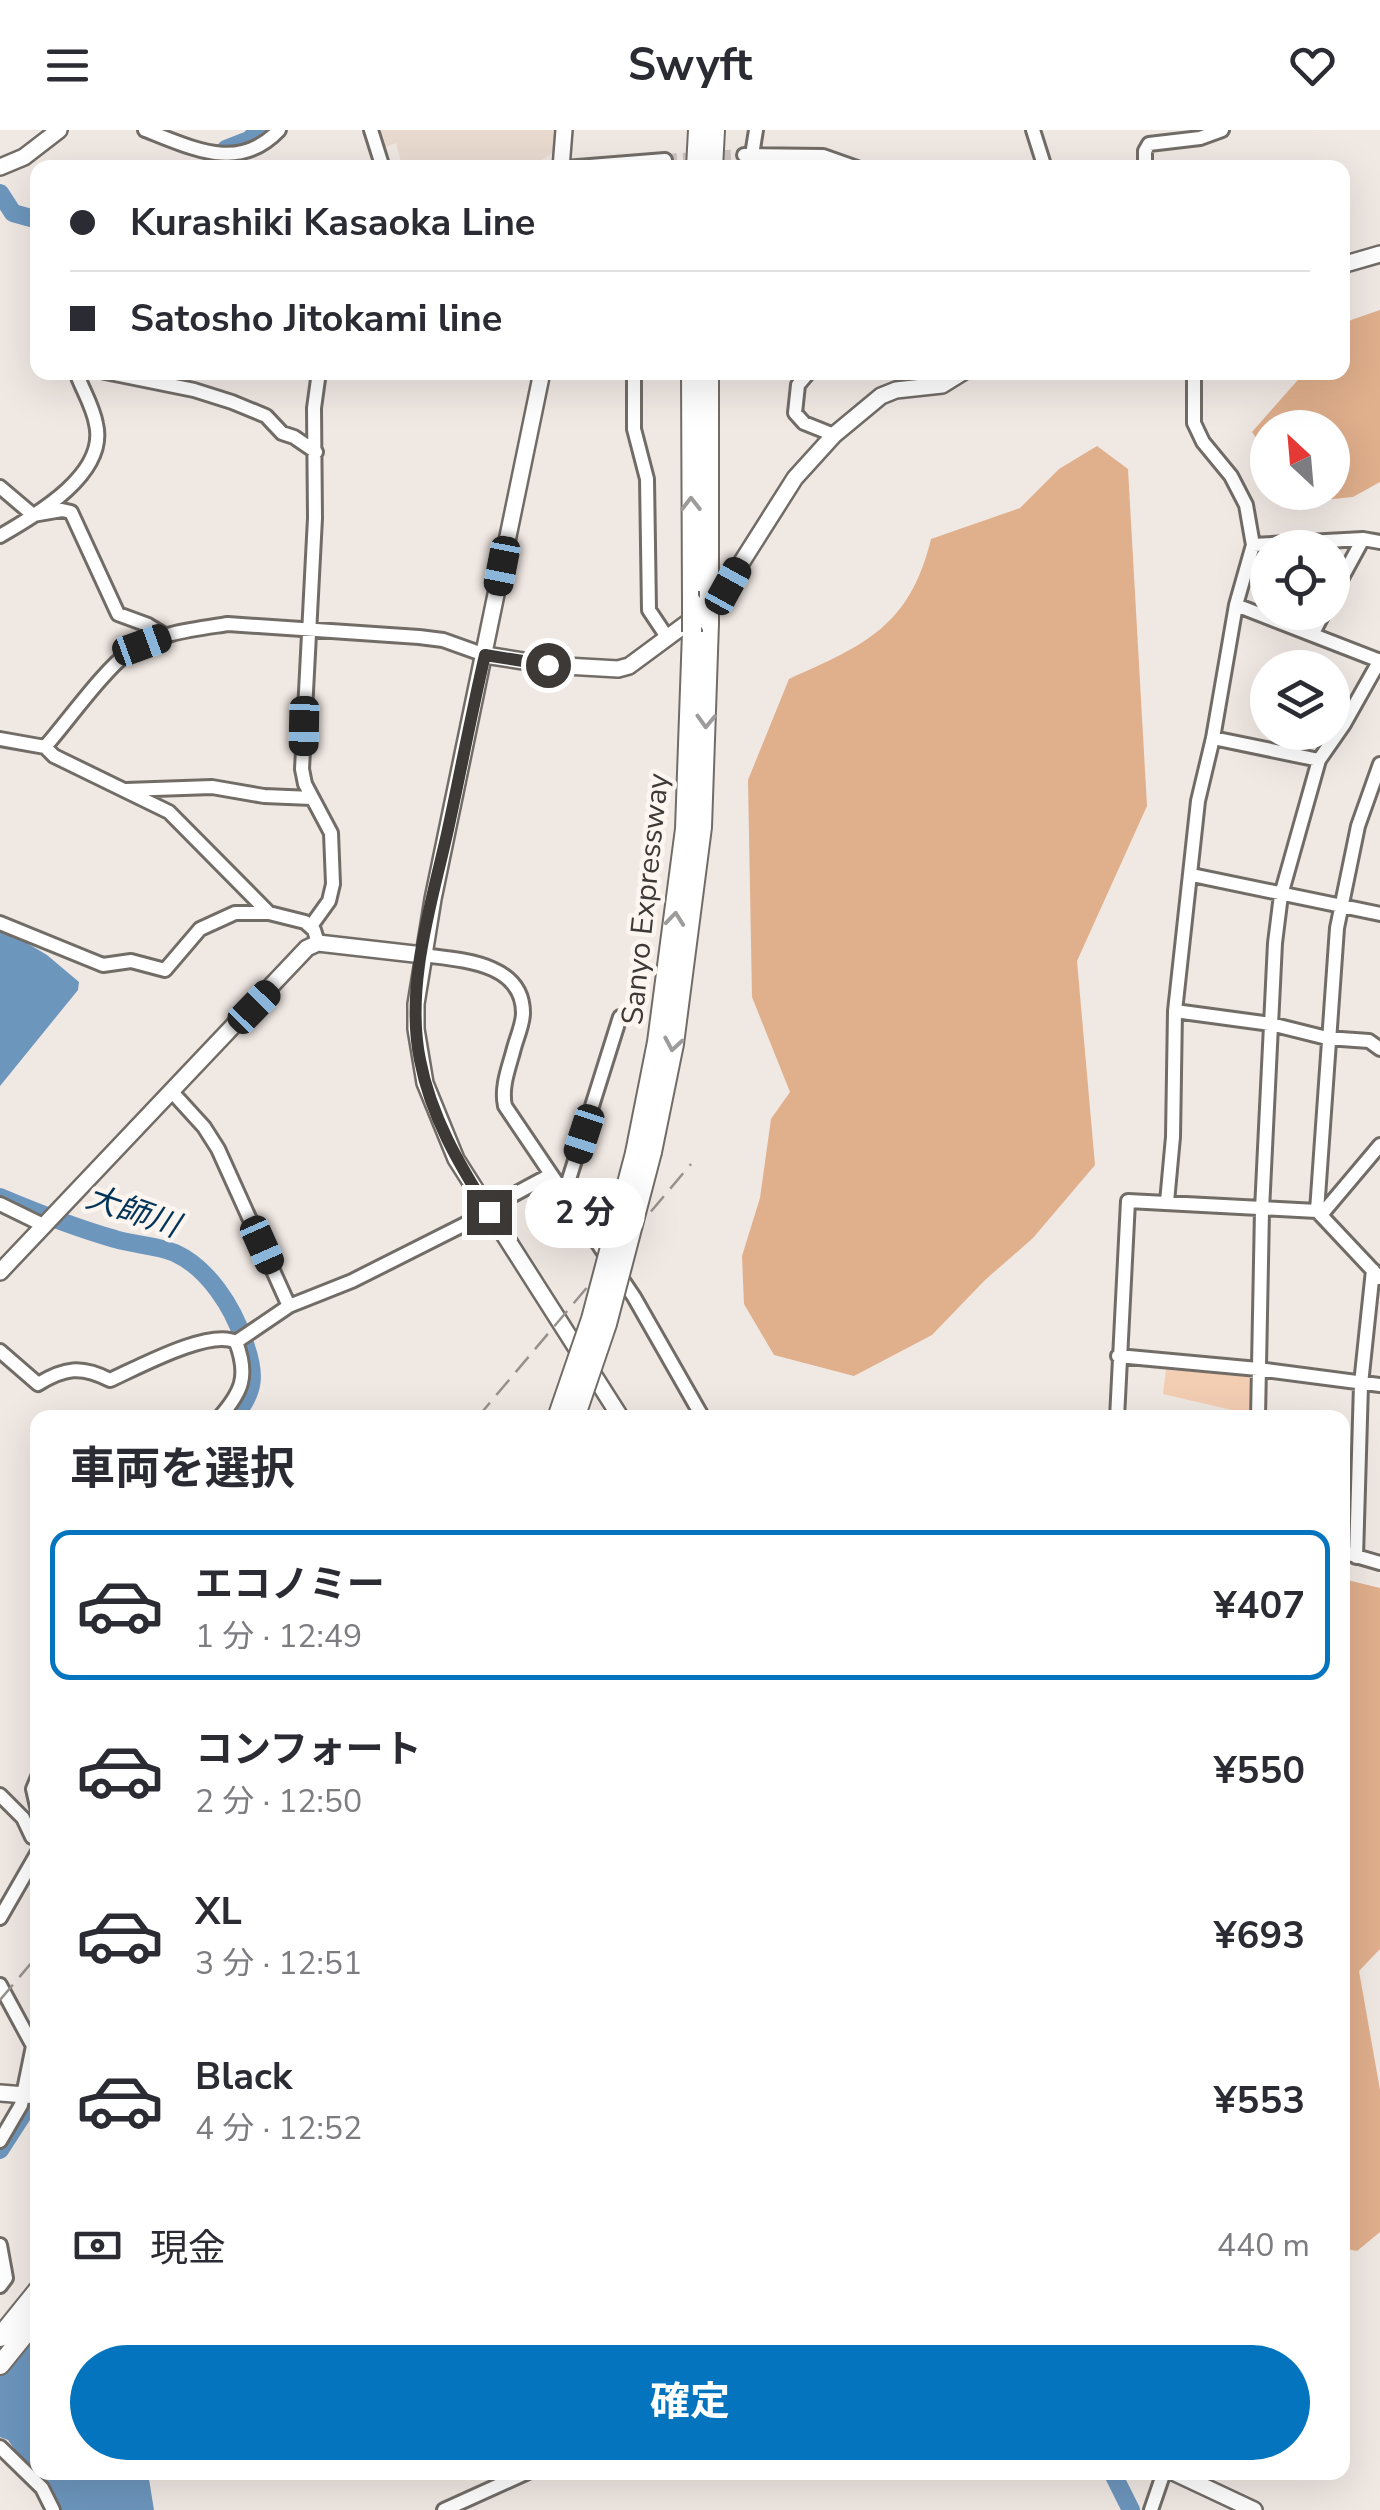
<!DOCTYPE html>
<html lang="ja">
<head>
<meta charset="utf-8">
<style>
	body { margin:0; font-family:"Nunito Sans","Noto Sans JP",sans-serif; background:#f7f7f7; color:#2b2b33; height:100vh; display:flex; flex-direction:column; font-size:38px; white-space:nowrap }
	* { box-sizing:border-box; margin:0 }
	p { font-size:32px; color:#7c7c81 }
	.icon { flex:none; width:55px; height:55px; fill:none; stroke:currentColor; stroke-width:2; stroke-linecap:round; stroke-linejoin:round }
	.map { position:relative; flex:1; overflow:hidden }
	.sheet { position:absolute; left:30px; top:1280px; width:1320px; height:1070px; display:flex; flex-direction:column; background:#fff; border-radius:20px; box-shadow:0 10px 40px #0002 }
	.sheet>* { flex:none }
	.hud { position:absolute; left:30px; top:30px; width:1320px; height:220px; border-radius:20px; box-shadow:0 10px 40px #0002; display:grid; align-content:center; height:220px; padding:0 40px; background:#fff }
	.needle { width:65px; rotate:334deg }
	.fabs { position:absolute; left:1250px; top:280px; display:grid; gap:20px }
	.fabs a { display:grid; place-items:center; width:100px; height:100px; border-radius:50%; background:#fff; box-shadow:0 10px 40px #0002; font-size:50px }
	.end { position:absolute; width:45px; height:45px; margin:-22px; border:12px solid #3c3937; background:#fff; box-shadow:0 0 0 5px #fff }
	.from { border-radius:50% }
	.bubble { position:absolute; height:70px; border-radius:35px; background:#fff; box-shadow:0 10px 40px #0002; font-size:32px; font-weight:700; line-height:70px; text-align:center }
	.car { position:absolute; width:30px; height:60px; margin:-30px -15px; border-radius:12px; box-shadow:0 0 8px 2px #0007; background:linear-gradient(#222 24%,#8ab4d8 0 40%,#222 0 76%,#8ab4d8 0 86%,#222 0) }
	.hud b { display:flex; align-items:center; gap:35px; height:95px; font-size:38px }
	.hud b+b { border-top:2px solid #e1e1e2 }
	.hud i { width:25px; height:25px; background:#2b2b33 }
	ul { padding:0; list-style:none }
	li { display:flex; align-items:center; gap:30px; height:150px; margin:0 20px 15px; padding:0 20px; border:5px solid transparent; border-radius:20px }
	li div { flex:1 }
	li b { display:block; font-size:38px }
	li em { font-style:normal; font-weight:700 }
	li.active { border-color:#0474be }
	li>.icon { width:90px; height:90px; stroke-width:1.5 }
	h2 { padding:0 40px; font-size:45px; line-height:120px }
	.pay { display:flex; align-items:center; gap:25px; height:110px; padding:0 40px; font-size:38px }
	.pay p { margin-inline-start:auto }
	.primary-button { display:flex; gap:20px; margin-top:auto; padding:20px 40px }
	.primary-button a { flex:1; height:115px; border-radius:60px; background:#0474be; color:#fff; font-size:40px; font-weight:700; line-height:115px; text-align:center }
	header { display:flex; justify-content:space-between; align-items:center; height:130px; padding:0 40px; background:#fff; font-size:45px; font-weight:700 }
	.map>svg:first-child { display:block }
</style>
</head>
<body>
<header><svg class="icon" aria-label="menu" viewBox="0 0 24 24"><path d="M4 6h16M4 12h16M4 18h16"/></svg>Swyft<svg class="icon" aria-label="heart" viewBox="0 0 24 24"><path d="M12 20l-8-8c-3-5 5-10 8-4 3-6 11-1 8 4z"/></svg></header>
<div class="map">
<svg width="1380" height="2380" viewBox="0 0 1380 2380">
	<rect width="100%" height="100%" fill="#f0e8e3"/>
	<!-- built -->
	<path fill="#e9dad0" d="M377 0H554L553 23 540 31 401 32 396 13 383 18Z"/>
	<!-- green -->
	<path fill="#f4ceb3" d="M1166 1240 1250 1245 1249 1284 1163 1264Z"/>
	<!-- forest -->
	<path fill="#e0af8c" d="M1380 180V352L1353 367 1302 372 1295 363 1332 362V298H1268L1267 324 1252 302 1304 243 1342 242 1343 199 1351 190Z
		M1097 316 1128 339 1147 676 1077 831 1095 1035 1033 1108 985 1150 932 1205 854 1246 774 1225 744 1174 742 1126 760 1068 771 989 790 962 752 867 748 650 789 549C865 515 910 496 931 409L1020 378 1059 339Z
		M1343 1449 1380 1458V1819L1359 1841 1380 1960V2102L1357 2121 1342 2118Z"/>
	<!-- water -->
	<path fill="#6d96bd" d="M0 797 47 825 79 852 78 860 0 956Z
		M37 2213 38 2342 148 2343 154 2380H57L8 2310 0 2307V2218Z"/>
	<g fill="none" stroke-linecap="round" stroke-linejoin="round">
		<!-- river -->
		<path stroke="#6d96bd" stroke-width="18" d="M209 38 226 19 249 10 259 0
			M0 63 13 83 38 90
			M0 1067C38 1083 76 1098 115 1109 134 1115 157 1115 175 1123 208 1138 233 1177 244 1211 256 1243 256 1261 233 1288
			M0 2020 27 1978 38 1974
			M1112 2342 1131 2380"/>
		<!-- minor-tunnel -->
		<path stroke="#ccc5c1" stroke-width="12" stroke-dasharray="12 6" stroke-linecap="butt" d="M665 30 744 25"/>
		<!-- minor casing -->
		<g stroke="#726c67" stroke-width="18">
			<path id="minor" d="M145 0C193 18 238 43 279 0
				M371 0 383 38
				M1033 0 1045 38
				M744 25 823 26 857 38
				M752 25 756 0
				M565 38 665 30
				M1145 38V21L1149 14 1200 8 1222 0
				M105 242 194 260 232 272 266 286 282 303 294 307 316 322
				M634 242V299L647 349 649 480 667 507
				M809 242 798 255 795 283 804 293 834 305
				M0 357 33 385 62 380 71 382 118 484 148 495 166 506
				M0 406C36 385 108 344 96 294 93 276 82 259 76 242
				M1253 415 1363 409 1380 412
				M1332 466 1363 409
				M1236 475 1380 531
				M1313 503 1324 482
				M1213 608 1319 630
				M0 609 45 617 54 626 169 682 269 783 305 792 314 800 318 813
				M45 617C67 592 104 540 129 522 156 503 196 499 228 494L419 507 443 510 485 525
				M1380 634 1358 696 1337 798 1317 1081 1380 1148
				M126 660 212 657 264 666 312 668
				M1192 745 1380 784
				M0 793 103 835 131 831 165 840 200 799 235 783H269
				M311 796 329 771 333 754 331 703 305 654 302 639 315 388 314 278 319 242
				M423 825C460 830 523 832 523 883 523 895 516 909 513 922 508 940 501 958 505 976L634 1167 703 1288
				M1175 881 1271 894 1327 908 1369 911 1380 919
				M173 963 204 997 218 1019 289 1176
				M565 1062 620 887
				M1167 1072 1173 1007 1175 881 1198 671 1213 608 1236 475 1253 415 1246 375 1231 346 1203 312 1194 293V242
				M0 1074 43 1095
				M1321 1085 1380 1015
				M0 1221 38 1254C64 1238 81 1235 110 1250 137 1238 210 1198 236 1212L289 1176 352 1151 489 1082 500 1072 550 1045
				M1118 1226 1258 1239 1380 1255
				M219 1288C242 1262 249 1246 236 1212
				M1117 1288 1128 1071 1317 1081
				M1258 1288 1262 1080 1275 813 1281 765 1319 630 1344 594 1380 530
				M1342 1422 1380 1433
				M1356 1427 1361 1254 1373 1140
				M38 1647 33 1659 38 1681
				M0 1665 23 1688 32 1707 38 1709
				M0 1788 38 1722
				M0 1855 33 1916 21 1975 0 2011
				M0 2115 6 2148 0 2156
				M0 2317 42 2358 53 2380
				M444 2380 528 2342
				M1151 2380 1164 2342"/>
		</g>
		<!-- major casing -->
		<g stroke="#726c67" stroke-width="20">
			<path id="major" d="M0 37 24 27 59 0
				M561 38 564 0
				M1342 135 1380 124
				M542 242 433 769 416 874V899L425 953 456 1029 621 1288
				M485 525 548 535 618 539 629 536 717 471 795 348 834 305 881 266 896 260 942 255 963 242
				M0 1142 307 818 318 813 423 825
				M0 1963 38 1966
				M1173 2342 1254 2380"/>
		</g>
		<!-- highway casing -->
		<g stroke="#726c67" stroke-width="22">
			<path id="highway" d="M696 38 698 0
				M713 38 715 0
				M691 242 692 472
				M709 242V461
				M652 1022 674 914 702 697 709 493
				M635 1023 657 912 685 699 692 502
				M0 2207 38 2160
				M0 2235 38 2188"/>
		</g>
		<!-- minor -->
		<use href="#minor" stroke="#fff" stroke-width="12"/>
		<!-- major -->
		<use href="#major" stroke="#fff" stroke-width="15"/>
		<!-- highway -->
		<use href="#highway" stroke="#fff" stroke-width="18"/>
		<!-- rail -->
		<path stroke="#97918e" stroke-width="2.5" stroke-dasharray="20 10" stroke-linecap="butt" d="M477 1288 691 1034
			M0 1870 38 1825"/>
		<!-- highway-bridge casing -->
		<g stroke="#726c67" stroke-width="22" stroke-linecap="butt">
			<path id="highway-bridge" d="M692 472V502
				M709 493V461
				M557 1288 591 1189 635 1023
				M575 1288 607 1194 652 1022"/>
		</g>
		<!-- highway-bridge -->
		<use href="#highway-bridge" stroke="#fff" stroke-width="18"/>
	</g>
	<!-- one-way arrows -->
	<defs><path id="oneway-chevron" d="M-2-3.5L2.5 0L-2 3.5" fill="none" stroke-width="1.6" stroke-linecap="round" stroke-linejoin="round" transform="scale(2.5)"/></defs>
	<g stroke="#9e9c9b">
		<use href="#oneway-chevron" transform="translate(691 374) rotate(-90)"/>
		<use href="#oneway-chevron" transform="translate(706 591) rotate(92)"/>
		<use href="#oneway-chevron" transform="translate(675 789) rotate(-84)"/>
		<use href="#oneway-chevron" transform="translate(673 914) rotate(100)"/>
	</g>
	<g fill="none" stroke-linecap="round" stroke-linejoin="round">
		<!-- route -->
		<path stroke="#3c3937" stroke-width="12" d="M489 1082C459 1034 431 987 420 930 405 857 431 775 447 704 460 645 471 585 485 525L548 535"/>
	</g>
	<g text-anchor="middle" stroke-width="9" stroke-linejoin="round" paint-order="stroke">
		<!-- street labels -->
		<g font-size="30" fill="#3c3937" stroke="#fdf6f0">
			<text transform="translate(645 769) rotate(-84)" y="10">Sanyo Expressway</text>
		</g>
		<!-- water labels -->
		<g font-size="32" font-style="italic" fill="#02345a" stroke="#fdf6f0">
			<text transform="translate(133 1081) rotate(19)" y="11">大師川</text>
		</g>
	</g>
</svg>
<div class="fabs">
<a><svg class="needle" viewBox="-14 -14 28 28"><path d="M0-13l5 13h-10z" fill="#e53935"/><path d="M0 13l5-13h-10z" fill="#7c7c81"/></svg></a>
<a><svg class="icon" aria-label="locate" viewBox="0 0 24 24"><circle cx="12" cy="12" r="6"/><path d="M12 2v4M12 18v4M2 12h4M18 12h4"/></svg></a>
<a><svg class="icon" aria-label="layers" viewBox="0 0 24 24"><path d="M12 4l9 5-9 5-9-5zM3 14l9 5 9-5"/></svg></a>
</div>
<i class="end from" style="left:548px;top:535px"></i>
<i class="end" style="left:489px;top:1082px"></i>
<div class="bubble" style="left:525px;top:1048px;width:120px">2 分</div>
<i class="car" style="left:502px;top:436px;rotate:191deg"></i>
<i class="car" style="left:728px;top:456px;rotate:29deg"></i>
<i class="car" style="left:142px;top:515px;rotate:70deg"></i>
<i class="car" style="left:304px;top:596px;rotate:181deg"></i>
<i class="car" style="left:254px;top:877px;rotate:44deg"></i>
<i class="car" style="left:584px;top:1004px;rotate:198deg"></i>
<i class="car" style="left:262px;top:1115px;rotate:156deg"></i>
<div class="hud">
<b><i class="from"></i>Kurashiki Kasaoka Line</b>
<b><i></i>Satosho Jitokami line</b>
</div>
<section class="sheet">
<h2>車両を選択</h2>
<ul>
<li class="active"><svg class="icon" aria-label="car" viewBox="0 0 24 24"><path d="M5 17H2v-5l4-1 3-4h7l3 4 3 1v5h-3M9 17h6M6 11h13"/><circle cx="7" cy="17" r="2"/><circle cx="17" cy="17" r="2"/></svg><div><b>エコノミー</b><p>1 分 · 12:49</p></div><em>¥407</em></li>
<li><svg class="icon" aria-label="car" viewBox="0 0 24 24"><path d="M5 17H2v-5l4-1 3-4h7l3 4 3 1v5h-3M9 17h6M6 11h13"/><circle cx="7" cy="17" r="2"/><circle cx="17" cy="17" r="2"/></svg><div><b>コンフォート</b><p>2 分 · 12:50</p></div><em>¥550</em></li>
<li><svg class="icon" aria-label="car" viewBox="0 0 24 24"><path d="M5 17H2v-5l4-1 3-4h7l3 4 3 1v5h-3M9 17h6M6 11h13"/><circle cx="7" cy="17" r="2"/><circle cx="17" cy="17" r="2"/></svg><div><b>XL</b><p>3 分 · 12:51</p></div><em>¥693</em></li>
<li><svg class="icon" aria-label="car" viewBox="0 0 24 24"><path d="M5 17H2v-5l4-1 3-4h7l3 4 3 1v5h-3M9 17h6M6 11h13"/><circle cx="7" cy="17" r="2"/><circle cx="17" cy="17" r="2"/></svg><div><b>Black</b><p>4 分 · 12:52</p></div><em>¥553</em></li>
</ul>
<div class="pay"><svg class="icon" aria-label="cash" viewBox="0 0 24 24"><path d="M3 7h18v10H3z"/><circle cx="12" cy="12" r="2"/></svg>現金<p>440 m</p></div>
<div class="primary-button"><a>確定</a></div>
</section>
</div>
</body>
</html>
